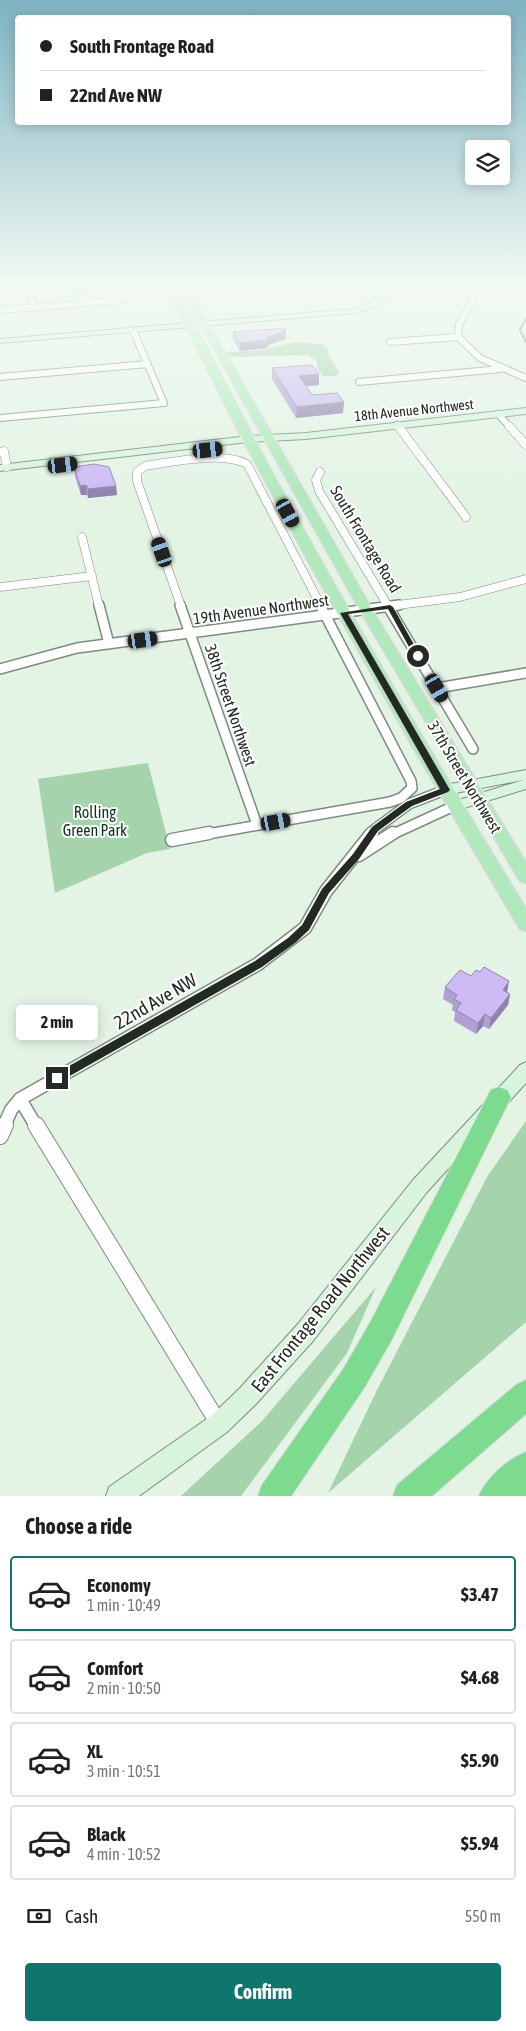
<!DOCTYPE html>
<html lang="en">
<head>
<meta charset="utf-8">
<style>
	body { margin:0; font-family:"Asap Condensed",sans-serif; background:#f2f2f2; color:#202124; height:100vh; display:flex; flex-direction:column; font-size:19px; white-space:nowrap }
	* { box-sizing:border-box; margin:0 }
	p { font-size:16px; color:#757577 }
	.icon { flex:none; width:28px; height:28px; fill:none; stroke:currentColor; stroke-width:2; stroke-linecap:round; stroke-linejoin:round }
	.map { position:relative; height:1496px; overflow:hidden }
	.drawer { display:flex; flex-direction:column; background:#fff; flex:1 }
	.drawer>* { flex:none }
	.guide { position:absolute; left:15px; top:15px; width:496px; height:110px; border-radius:5px; box-shadow:0 2px 12px #0003; display:grid; align-content:center; height:110px; padding:0 25px; background:#fff }
	.tools { position:absolute; left:465px; top:140px; display:grid; gap:10px }
	.tools a { display:grid; place-items:center; width:45px; height:45px; border-radius:5px; background:#fff; box-shadow:0 2px 12px #0003; font-size:25px }
	.end { position:absolute; width:22px; height:22px; margin:-11px; border:6px solid #232923; background:#fff; box-shadow:0 0 0 2px #fff }
	.from { border-radius:50% }
	.bubble { position:absolute; height:35px; border-radius:5px; background:#fff; box-shadow:0 2px 12px #0003; font-size:16px; font-weight:700; line-height:35px; text-align:center }
	.car { position:absolute; width:15px; height:30px; margin:-15px -8px; border-radius:6px; box-shadow:0 0 4px 1px #0007; background:linear-gradient(#222 24%,#8ab4d8 0 40%,#222 0 76%,#8ab4d8 0 86%,#222 0) }
	.guide b { display:flex; align-items:center; gap:18px; height:48px; font-size:19px }
	.guide b+b { border-top:1px solid #e0e0e0 }
	.guide i { width:12px; height:12px; background:#202124 }
	ul { padding:0; list-style:none }
	li { display:flex; align-items:center; gap:15px; height:75px; margin:0 10px 8px; padding:0 15px; border:2px solid #e0e0e0; border-radius:5px }
	li div { flex:1 }
	li b { display:block; font-size:19px }
	li em { font-style:normal; font-weight:700 }
	li.current { border-color:#0f766e }
	li>.icon { width:45px; height:45px; stroke-width:1.5 }
	h2 { padding:0 25px; font-size:22px; line-height:60px }
	.pay { display:flex; align-items:center; gap:12px; height:55px; padding:0 25px; font-size:19px }
	.pay p { margin-inline-start:auto }
	.cta { display:flex; gap:10px; margin-top:auto; padding:10px 25px }
	.cta a { flex:1; height:58px; border-radius:5px; background:#0f766e; color:#fff; font-size:20px; font-weight:700; line-height:58px; text-align:center }
	.map>svg:first-child { display:block }
</style>
</head>
<body>
<div class="map">
<svg width="526" height="1496" viewBox="0 0 526 1496">
	<rect width="100%" height="100%" fill="#e3f4e5"/>
	<!-- green -->
	<path fill="#a5d3ab" d="M59 286H83L91 294C67 301 75 295 59 286Z
		M295 342 323 344 328 348V354L339 372 336 376H323L317 368V361L308 355 237 357 226 355 227 352 263 350Z
		M148 763 170 849 147 853 55 893 38 779Z
		M526 1121V1322L328 1493 376 1392 487 1177Z
		M376 1287 347 1353 241 1496H181L262 1421Z"/>
	<g fill="none" stroke-linecap="round" stroke-linejoin="round">
		<!-- stream -->
		<path stroke="#648969" stroke-width="2.5" d="M526 319 520 330 526 342"/>
		<!-- street-far4 casing -->
		<g stroke="#7c8c7e" stroke-width="8">
			<path id="street-far4" d="M465 286 473 294 474 300 459 324 458 337 480 358 526 378
				M30 289 34 307
				M240 289 281 286
				M0 310 122 300 116 286
				M390 342 458 337
				M0 377 148 364
				M359 382 501 369
				M498 414 510 427
				M0 418 164 403 133 330
				M397 425 399 427"/>
		</g>
		<!-- street-far3 casing -->
		<g stroke="#7c8c7e" stroke-width="9">
			<path id="street-far3" d="M398 426 466 517
				M509 426 526 445
				M0 452 4 451 7 467
				M320 472 316 480 319 491 388 606
				M82 537 99 606
				M0 587 92 576
				M181 606 137 481V472L145 466C173 462 222 451 247 464L321 606
				M390 606 460 597 526 579"/>
		</g>
		<!-- street-far2 casing -->
		<g stroke="#7c8c7e" stroke-width="12">
			<path id="street-far2" d="M99 605 109 644
				M180 605 257 825
				M387 605 473 749
				M0 669 77 648 399 605
				M437 688 526 673
				M202 835 390 802 401 798 412 788 411 781 320 605
				M371 835 375 829 409 804 445 790
				M391 835 454 806"/>
		</g>
		<!-- street-far1 casing -->
		<g stroke="#7c8c7e" stroke-width="15">
			<path id="street-far1" d="M172 840 209 833
				M359 855 393 833
				M20 1099 36 1126
				M4 1126 11 1110 20 1099 258 964 305 928 326 891 372 833"/>
		</g>
		<!-- street casing -->
		<g stroke="#7c8c7e" stroke-width="18">
			<path id="street" d="M36 1125 219 1424
				M0 1136 5 1125"/>
		</g>
		<!-- secondary casing -->
		<g stroke="#7c8c7e" stroke-width="2">
			<path id="secondary" d="M389 286H397L377 306 356 313 0 343V339L355 309 371 302Z
				M526 408V414L306 439 248 442 0 471V465L248 436 306 433Z
				M526 770V789L454 811 447 806 449 803 523 780 445 795 438 790 445 785Z
				M526 1062V1083L427 1192 313 1341 256 1404 227 1432 139 1496H106L109 1487 211 1416 240 1388 297 1325 413 1180 520 1065Z"/>
		</g>
		<!-- primary casing -->
		<g stroke="#d7d8d7" stroke-width="3">
			<path id="primary" d="M166 286H174C214 359 250 434 291 507 366 643 445 777 526 909V931L520 929 413 747 312 568 237 428Z
				M179 286H187L372 610 526 863V883L520 881 360 610Z"/>
		</g>
		<!-- highway casing -->
		<g stroke="#d7d8d7" stroke-width="2">
			<path id="highway" d="M499 1087 507 1090 511 1097 391 1341 364 1388 291 1496H258L262 1485 344 1368 371 1321 491 1090Z
				M526 1380V1414L432 1496H393L397 1485 516 1385Z
				M526 1452V1496H479C486 1478 508 1459 526 1452Z"/>
		</g>
		<!-- street-far4 -->
		<use href="#street-far4" stroke="#fff" stroke-width="6"/>
		<!-- street-far3 -->
		<use href="#street-far3" stroke="#fff" stroke-width="8"/>
		<!-- street-far2 -->
		<use href="#street-far2" stroke="#fff" stroke-width="9"/>
		<!-- street-far1 -->
		<use href="#street-far1" stroke="#fff" stroke-width="12"/>
		<!-- street -->
		<use href="#street" stroke="#fff" stroke-width="16"/>
		<!-- secondary -->
		<use href="#secondary" fill="#d8f4dd" fill-rule="evenodd"/>
		<!-- primary -->
		<use href="#primary" fill="#b0e9bb" fill-rule="evenodd"/>
		<!-- highway -->
		<use href="#highway" fill="#7cdb8e" fill-rule="evenodd"/>
	</g>
	<!-- wall -->
	<path fill="#b0a1d3" d="M233 332 286 339 268 345V348L240 351 233 340Z
		M272 368 319 374V385L306 386 312 395 343 413 296 418 272 379Z
		M74 467 116 486 117 495 88 498 87 495H81L75 476Z
		M471 976 510 994 508 1005 489 1029 483 1026 476 1034 454 1021 455 1012 452 1010 453 1005 443 999 445 987Z"/>
	<!-- shaded-wall -->
	<path fill="#9083ac" d="M286 330V339L268 345V348L240 351V343L266 338Z
		M319 374V385L299 387V376Z
		M344 402 343 413 296 418 297 407Z
		M86 485 87 495H81L80 486Z
		M116 486 117 495 88 498V489Z
		M509 981 507 993 503 990Z
		M510 994 508 1005 489 1029 491 1018Z
		M485 1014 483 1026 476 1034 478 1023Z"/>
	<!-- building -->
	<path fill="#cdbbf5" stroke="#9083ac" d="M286 328V330L266 338 268 340 240 343 233 332Z
		M312 365 319 374 299 376 312 395 337 393 344 402 297 407 272 368Z
		M94 464 109 467 116 486 88 489 86 485 80 486 74 467Z
		M484 967 509 981 503 990 510 994 491 1018 485 1014 478 1023 456 1010 461 1003 454 999 457 995 445 987 460 970 471 976 476 970 480 972Z"/>
	<!-- sky -->
	<linearGradient id="sky" x2="0" y2="1"><stop stop-color="#7eb3c1"/><stop offset="0.58" stop-color="#f2faf3"/><stop offset="1" stop-color="#f2faf3" stop-opacity="0"/></linearGradient>
	<rect width="526" height="495" fill="url(#sky)"/>
	<!-- route -->
	<path fill="#232923" d="M390 605 393 607 421 657 414 656 388 609 348 614 450 790 448 792 412 806 378 831 359 859 329 893 309 930 295 943 262 967 61 1081H53V1075L255 961 288 938 302 925 322 889 353 854 372 827 406 802 440 789 340 613Z"/>
	<g text-anchor="middle" stroke-width="4" stroke-linejoin="round" paint-order="stroke">
		<!-- far-street labels -->
		<g font-size="14" fill="#232923" stroke="#fff">
			<text transform="translate(414 410) rotate(-6)" y="5">18th Avenue Northwest</text>
		</g>
		<!-- street labels -->
		<g font-size="16" fill="#232923" stroke="#fff">
			<text transform="translate(366 539) rotate(59)" y="6">South Frontage Road</text>
			<text transform="translate(261 609) rotate(-8)" y="6">19th Avenue Northwest</text>
			<text transform="translate(231 705) rotate(71)" y="6">38th Street Northwest</text>
			<text transform="translate(465 777) rotate(59)" y="6">37th Street Northwest</text>
		</g>
		<!-- park labels -->
		<g font-size="16" fill="#0c3316" stroke="#fff">
			<text x="95" y="818">Rolling<tspan x="95" dy="18">Green Park</tspan></text>
		</g>
		<!-- near-street labels -->
		<g font-size="19" fill="#232923" stroke="#fff">
			<text transform="translate(155 1001) rotate(-30)" y="7">22nd Ave NW</text>
			<text transform="translate(320 1309) rotate(-51)" y="7">East Frontage Road Northwest</text>
		</g>
	</g>
</svg>
<div class="tools">
<a><svg class="icon" aria-label="layers" viewBox="0 0 24 24"><path d="M12 4l9 5-9 5-9-5zM3 14l9 5 9-5"/></svg></a>
</div>
<i class="end from" style="left:418px;top:656px"></i>
<i class="end" style="left:57px;top:1078px"></i>
<div class="bubble" style="left:16px;top:1005px;width:82px">2 min</div>
<i class="car" style="left:208px;top:450px;rotate:84deg"></i>
<i class="car" style="left:63px;top:465px;rotate:83deg"></i>
<i class="car" style="left:288px;top:513px;rotate:151deg"></i>
<i class="car" style="left:162px;top:552px;rotate:341deg"></i>
<i class="car" style="left:143px;top:640px;rotate:82deg"></i>
<i class="car" style="left:437px;top:688px;rotate:150deg"></i>
<i class="car" style="left:276px;top:822px;rotate:80deg"></i>
<div class="guide">
<b><i class="from"></i>South Frontage Road</b>
<b><i></i>22nd Ave NW</b>
</div>
</div>
<section class="drawer">
<h2>Choose a ride</h2>
<ul>
<li class="current"><svg class="icon" aria-label="car" viewBox="0 0 24 24"><path d="M5 17H2v-5l4-1 3-4h7l3 4 3 1v5h-3M9 17h6M6 11h13"/><circle cx="7" cy="17" r="2"/><circle cx="17" cy="17" r="2"/></svg><div><b>Economy</b><p>1 min · 10:49</p></div><em>$3.47</em></li>
<li><svg class="icon" aria-label="car" viewBox="0 0 24 24"><path d="M5 17H2v-5l4-1 3-4h7l3 4 3 1v5h-3M9 17h6M6 11h13"/><circle cx="7" cy="17" r="2"/><circle cx="17" cy="17" r="2"/></svg><div><b>Comfort</b><p>2 min · 10:50</p></div><em>$4.68</em></li>
<li><svg class="icon" aria-label="car" viewBox="0 0 24 24"><path d="M5 17H2v-5l4-1 3-4h7l3 4 3 1v5h-3M9 17h6M6 11h13"/><circle cx="7" cy="17" r="2"/><circle cx="17" cy="17" r="2"/></svg><div><b>XL</b><p>3 min · 10:51</p></div><em>$5.90</em></li>
<li><svg class="icon" aria-label="car" viewBox="0 0 24 24"><path d="M5 17H2v-5l4-1 3-4h7l3 4 3 1v5h-3M9 17h6M6 11h13"/><circle cx="7" cy="17" r="2"/><circle cx="17" cy="17" r="2"/></svg><div><b>Black</b><p>4 min · 10:52</p></div><em>$5.94</em></li>
</ul>
<div class="pay"><svg class="icon" aria-label="cash" viewBox="0 0 24 24"><path d="M3 7h18v10H3z"/><circle cx="12" cy="12" r="2"/></svg>Cash<p>550 m</p></div>
<div class="cta"><a>Confirm</a></div>
</section>
</body>
</html>
